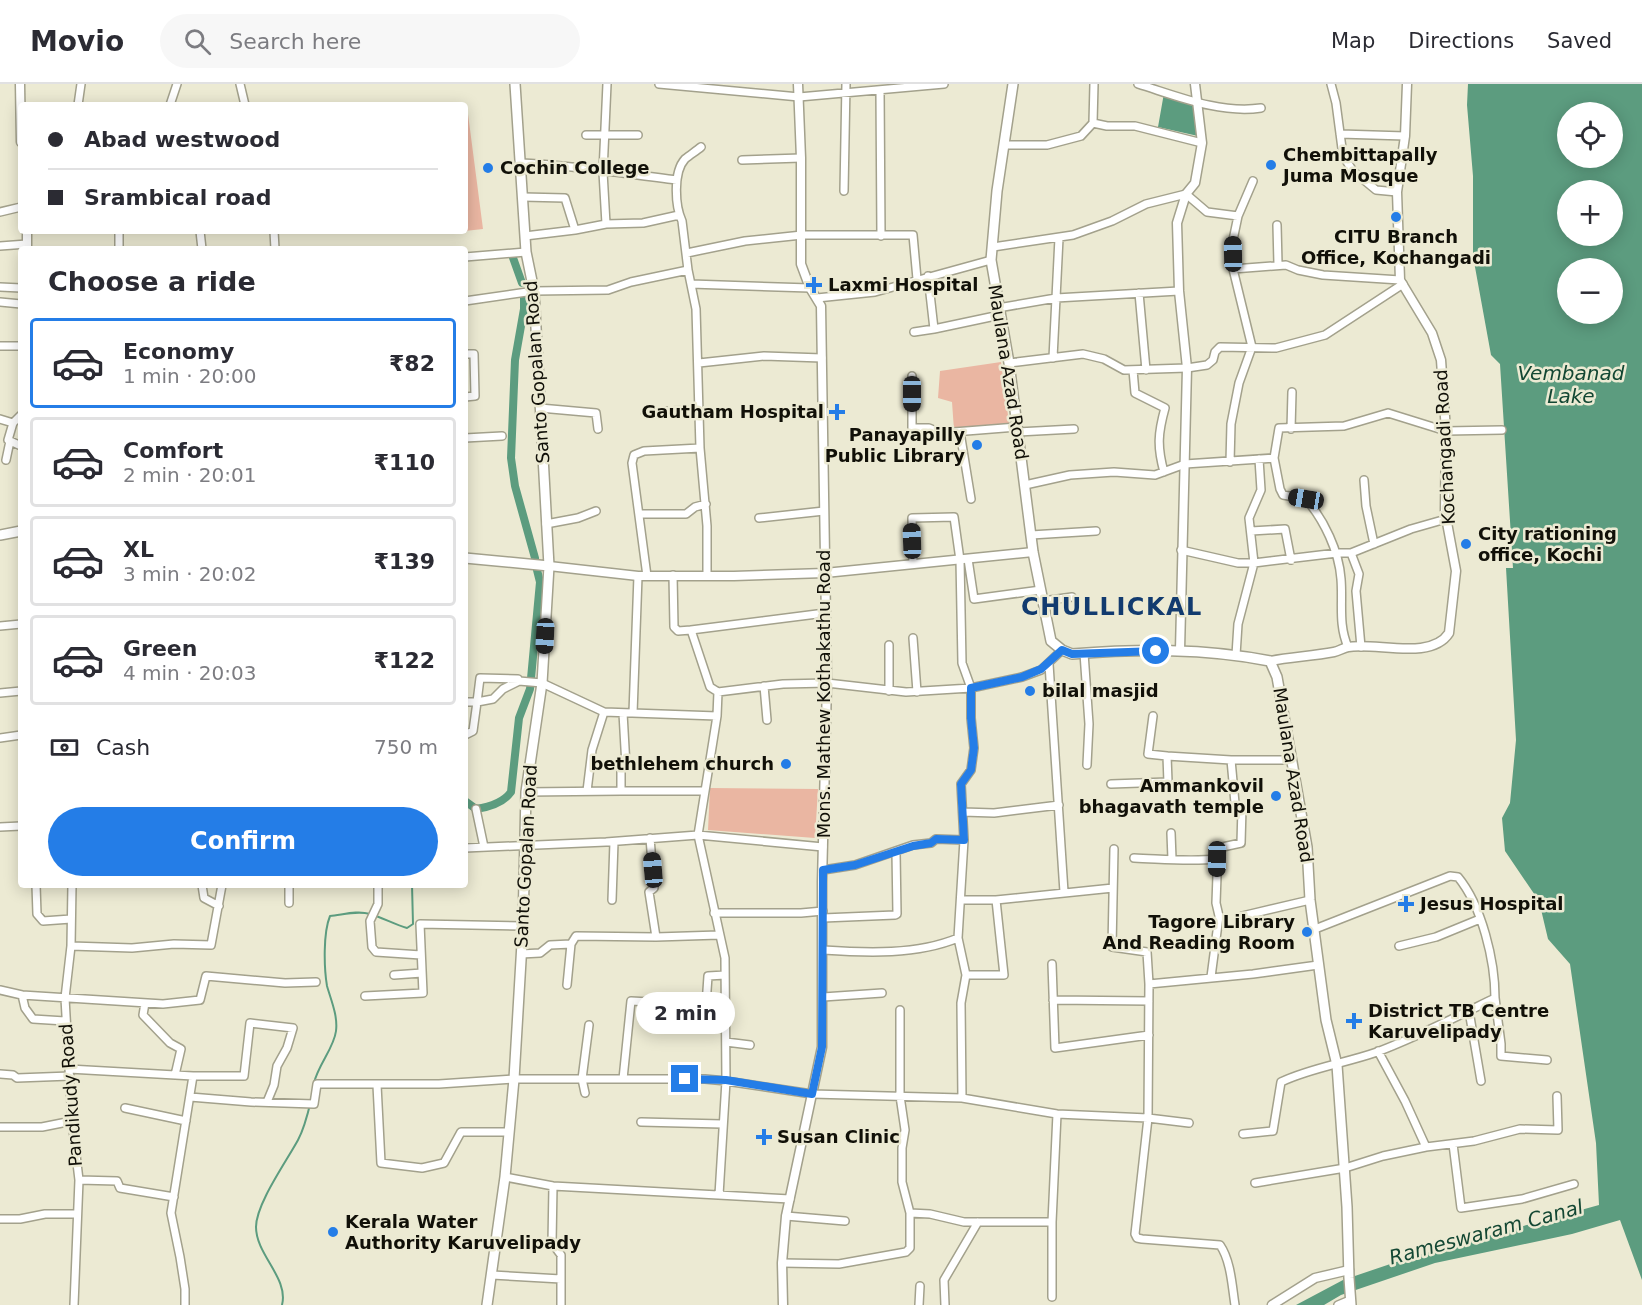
<!DOCTYPE html>
<html lang="en">
<head>
<meta charset="utf-8">
<style>
	body { margin:0; font-family:"DejaVu Sans",sans-serif; background:#f7f7f7; color:#2b2b33; height:100vh; display:flex; flex-direction:column; font-size:22px; white-space:nowrap }
	* { box-sizing:border-box; margin:0 }
	p { font-size:20px; color:#7c7c81 }
	.icon { flex:none; width:33px; height:33px; fill:none; stroke:currentColor; stroke-width:2; stroke-linecap:round; stroke-linejoin:round }
	.map { position:relative; flex:1; overflow:hidden }
	.drawer { position:absolute; left:18px; top:162px; width:450px; height:642px; display:flex; flex-direction:column; background:#fff; border-radius:6px; box-shadow:0 3px 15px #0003 }
	.drawer>* { flex:none }
	.top-card { position:absolute; left:18px; top:18px; width:450px; height:132px; border-radius:6px; box-shadow:0 3px 15px #0003; display:grid; align-content:center; height:132px; padding:0 30px; background:#fff }
	.fabs { position:absolute; left:1557px; top:18px; display:grid; gap:12px }
	.fabs a { display:grid; place-items:center; width:66px; height:66px; border-radius:50%; background:#fff; box-shadow:0 3px 15px #0003; font-size:30px }
	.end { position:absolute; width:27px; height:27px; margin:-14px; border:8px solid #247de7; background:#fff; box-shadow:0 0 0 3px #fff }
	.from { border-radius:50% }
	.bubble { position:absolute; height:42px; border-radius:21px; background:#fff; box-shadow:0 3px 15px #0003; font-size:20px; font-weight:700; line-height:42px; text-align:center }
	.car { position:absolute; width:18px; height:36px; margin:-18px -9px; border-radius:8px; box-shadow:0 0 4px 2px #0007; background:linear-gradient(#222 24%,#8ab4d8 0 40%,#222 0 76%,#8ab4d8 0 86%,#222 0) }
	.top-card b { display:flex; align-items:center; gap:21px; height:57px; font-size:22px }
	.top-card b+b { border-top:2px solid #e1e1e2 }
	.top-card i { width:15px; height:15px; background:#2b2b33 }
	ul { padding:0; list-style:none }
	li { display:flex; align-items:center; gap:18px; height:90px; margin:0 12px 9px; padding:0 18px; border:3px solid #e1e1e2; border-radius:6px }
	li div { flex:1 }
	li b { display:block; font-size:22px }
	li em { font-style:normal; font-weight:700 }
	li.on { border-color:#247de7 }
	li>.icon { width:54px; height:54px; stroke-width:1.5 }
	h2 { padding:0 30px; font-size:27px; line-height:72px }
	.pay { display:flex; align-items:center; gap:15px; height:66px; padding:0 30px; font-size:22px }
	.pay p { margin-inline-start:auto }
	.action { display:flex; gap:12px; margin-top:auto; padding:12px 30px }
	.action a { flex:1; height:69px; border-radius:36px; background:#247de7; color:#fff; font-size:24px; font-weight:700; line-height:69px; text-align:center }
	header { display:flex; align-items:center; gap:36px; box-sizing:border-box; height:84px; padding:0 30px; background:#fff; border-bottom:2px solid #e1e1e2 }
	header strong { font-size:28px }
	nav { display:flex; gap:33px; margin-inline-start:auto; font-size:21px }
	.search { width:420px; height:54px; background:#f7f7f7; display:flex; align-items:center; gap:15px; box-sizing:border-box; padding:0 21px; border-radius:33px; color:#7c7c81; font-size:22px }
	.map>svg:first-child { display:block }
</style>
</head>
<body>
<header>
<strong>Movio</strong>
<div class="search"><svg class="icon" aria-label="search" viewBox="0 0 24 24"><circle cx="10" cy="10" r="6"/><path d="M15 15l6 6"/></svg>Search here</div>
<nav><a>Map</a><a>Directions</a><a>Saved</a></nav>
</header>
<div class="map">
<svg width="1642" height="1221" viewBox="0 0 1642 1221">
	<rect width="100%" height="100%" fill="#ecead3"/>
	<!-- green -->
	<path fill="#eab6a2" d="M465 30H468L483 145 465 147Z
		M1001 278 1009 339 954 346 952 318 938 314 940 287Z
		M710 704 818 705 815 754 708 746Z"/>
	<!-- water -->
	<path fill="#5c9c7f" fill-rule="evenodd" d="M1468 0H1642V1196L1620 1136 1572 1150 1435 1179 1341 1211 1324 1221H1296L1343 1196 1411 1173 1599 1121 1596 1059 1570 880 1548 855 1539 817 1505 767 1502 734 1510 719 1516 656 1506 484H1513L1500 280 1491 271 1473 172V92L1467 21ZM1568 28H1612V74H1568ZM1568 106H1612V152H1568ZM1568 184H1612V230H1568Z
		M1164 9 1194 19 1198 52 1158 43Z"/>
	<g fill="none" stroke-linecap="round" stroke-linejoin="round">
		<!-- stream -->
		<path stroke="#5c9c7f" stroke-width="2" d="M314 999C318 981 334 964 336 947 338 932 331 916 327 902 324 884 323 849 330 832 342 831 357 826 370 830 381 833 394 840 407 844L413 840 412 801
			M282 1221C289 1194 256 1171 256 1143 256 1120 286 1078 298 1056 306 1041 309 1024 313 1008"/>
		<!-- canal -->
		<path stroke="#5c9c7f" stroke-width="8" d="M512 171 522 199
			M524 213V225L515 276 511 374 515 402 535 474
			M465 717 476 725C489 723 503 719 511 708L519 634 530 605 540 498 537 486"/>
		<!-- minor casing -->
		<g stroke="#a3a18c" stroke-width="10">
			<path id="minor" d="M240 0 245 21
				M607 0 603 88 606 140 643 139 679 131
				M659 0 799 13 944 0
				M1138 0C1177 12 1220 30 1261 24
				M1331 0 1336 19 1343 72 1353 87 1376 106 1397 108
				M880 6 881 152
				M78 21 81 0
				M170 21 177 0
				M1093 39 1107 42H1135L1202 59
				M1340 50 1405 52
				M586 51H638
				M1005 61H1047L1081 52 1093 39 1094 0
				M701 63C696 67 690 71 685 75 673 88 675 122 682 137L688 186 696 225 700 364 707 442V492
				M742 76 801 74
				M521 79C574 81 625 90 677 96
				M844 107 846 0
				M523 113 565 114 575 146 606 140
				M0 128 21 123
				M1277 141 1278 180
				M119 147V165
				M200 147 202 165
				M274 147 275 165
				M525 152 575 146
				M0 162 27 160
				M993 163 1073 151 1112 137 1146 120 1186 110 1207 128 1238 132
				M687 169 745 157 802 151H913L917 195
				M465 173 526 168
				M1233 185 1286 181 1298 186 1323 191 1400 196
				M691 200 810 204
				M0 203 21 204
				M1139 209 1146 286
				M817 214 875 208 991 176
				M465 217 534 207 608 206 631 198 688 186
				M0 218 21 220
				M998 224 1056 214 1179 207
				M934 245 1000 231
				M914 248 934 245 928 192
				M0 262H21
				M465 270H474L475 312 465 313
				M1053 274 1059 154
				M699 279 764 272 822 274
				M1009 279 1083 270 1104 275 1124 286 1187 284 1207 281 1213 276 1215 268 1220 263 1276 264 1325 251 1403 200
				M1133 286 1135 309 1165 324C1158 349 1157 363 1164 388
				M912 292V344H929L941 349 1017 343
				M540 324 596 329 598 345
				M645 328 700 326
				M21 331 13 339 8 356 21 362
				M0 335 13 339
				M1291 345 1292 308
				M960 348 971 415
				M1018 348 1074 345
				M465 354 502 352
				M1274 374 1279 344 1344 342 1388 329 1446 347 1502 346
				M6 376 10 357
				M1230 378 1231 340 1239 299 1252 263 1233 185V156L1238 132 1253 97
				M1364 396 1366 422 1374 460
				M1025 401 1070 391 1114 388 1155 391 1185 380 1274 374 1280 405 1283 411 1306 415C1324 436 1339 467 1341 495 1343 519 1338 540 1348 563
				M639 430H686L695 423 706 420
				M759 434 824 427
				M546 440 578 434 596 427
				M1251 447 1285 445 1291 476
				M1031 451 1096 447
				M1181 466 1238 479H1254L1337 469H1351L1411 445 1446 435
				M1351 469 1359 490 1356 507 1361 563
				M968 475 974 515 1041 506
				M913 480 912 434 954 433 960 476 962 579 971 604V634L974 664 971 686 961 700 964 756 958 854 966 891 961 919 962 1014
				M673 491 674 543 678 547 691 546 710 603 718 608 783 600 827 599 906 608 971 604 1022 593 1041 586 1062 566
				M647 492 632 379 634 371 644 367 700 364
				M1043 517 1072 513
				M0 542 21 540
				M691 546 825 529
				M913 554 917 608
				M1084 569 1089 640 1087 681
				M1236 571 1238 540 1254 479 1249 434 1261 406 1259 375
				M1049 580 1064 808
				M764 602 767 636
				M889 607V561
				M718 608 717 632 698 751 725 874 726 997 719 1111
				M0 609 21 607
				M465 618H477L480 594 518 595
				M623 629 626 682 621 685V707H705
				M633 629 638 492
				M1153 632 1148 670 1167 672
				M465 651 473 647 477 618 493 615 503 605 519 597 542 599 604 628 717 632
				M0 654 21 651
				M1111 700 1168 698 1167 672 1231 676H1290
				M587 707 592 666 604 628
				M526 708 621 707
				M476 725 484 763
				M963 728 994 729 1059 721
				M0 743 21 742
				M1171 749 1172 775
				M650 754 654 804 649 808 656 853
				M465 764 606 758 698 751 823 763
				M1114 765 1112 863 1147 868 1149 900 1148 1034 1135 1150 1137 1154 1142 1155 1220 1161C1231 1177 1232 1202 1235 1221
				M1134 774C1162 775 1189 778 1217 775
				M823 786 855 781 913 761 931 759 936 755 964 756
				M36 801 37 830 43 837 71 835
				M72 801 71 862 65 914 72 1037 79 1096 74 1221
				M202 801 204 814 219 822
				M378 801V820L370 837 372 863 376 868 421 871
				M612 816 614 758
				M962 816H996L1113 804
				M289 819V801
				M714 829H801L823 827
				M1242 832 1310 816
				M823 834 895 831 897 830 896 768
				M71 862 132 864 174 860 211 861 222 801
				M1399 862 1436 853 1480 835
				M823 866C867 869 917 871 958 854
				M521 870 540 869 550 861 571 860 576 852 656 853 719 851
				M1052 880 1055 964 1149 951
				M394 891 422 889
				M966 891H1004L996 816
				M1211 893 1219 832 1216 819 1218 764 1241 759 1242 724 1235 719 1231 676
				M1149 900 1253 890 1318 881
				M567 901 571 860
				M0 906 22 911 25 924 33 935 65 937
				M22 911 163 920 200 916 206 892 285 899 316 898
				M365 912 423 909 420 840 523 842
				M823 913 882 909
				M1495 914 1501 960V972L1547 976
				M1053 916 1149 917
				M145 919 143 931 170 959 181 965 175 991
				M706 921 708 892 725 891
				M900 926V1012L905 1046 902 1064V1098L910 1129 930 1130 964 1138H1052
				M1469 927 1481 997
				M726 958 750 961
				M1378 967 1405 1017 1426 1063
				M69 985 193 992H244L250 939 293 944 287 964 277 982 274 1001 267 1018
				M0 990 13 991 17 994 70 992
				M623 995 631 917 726 922
				M377 1001 381 1079 422 1084 444 1079 461 1048H509
				M585 1009 582 995 589 941
				M190 1013 251 1018 314 1020 317 1000H439L514 995H705L726 997 812 1010 962 1014 1057 1030 1148 1034 1189 1039
				M125 1024 186 1037
				M641 1038 722 1040
				M0 1043H42L72 1037
				M1243 1050 1273 1047 1281 998C1310 984 1346 979 1377 968 1417 953 1456 933 1495 914 1495 877 1482 822 1458 793L1450 792 1315 845
				M1453 1060 1461 1124 1522 1115 1574 1100
				M505 1093 553 1102 790 1115
				M79 1096 117 1097 120 1104 174 1113
				M1255 1099 1345 1084 1383 1072 1426 1063 1474 1057 1520 1045 1558 1046 1557 1012
				M553 1102 552 1159 561 1171V1221
				M786 1132 845 1137
				M0 1135H20L45 1130H77
				M782 1179 839 1180 906 1168 910 1164V1129
				M492 1191 561 1195
				M1052 1213V1138L1057 1030
				M185 1221V1205L180 1173 171 1129 193 992
				M919 1221 920 1202
				M945 1221 944 1196 978 1138
				M1338 1221 1350 1216"/>
		</g>
		<!-- tertiary casing -->
		<g stroke="#a3a18c" stroke-width="11">
			<path id="tertiary" d="M20 0 21 58
				M27 165V147
				M549 482 638 492H734L825 489 1033 468
				M1180 566 1187 284 1179 207 1177 139 1186 110 1195 99 1202 59 1195 0
				M1270 577C1291 573 1313 572 1334 568 1339 567 1343 564 1348 563 1376 558 1431 577 1449 549L1456 487 1445 428 1446 347 1441 276 1432 249 1400 196 1397 108 1405 52 1407 0
				M783 1221 782 1179 786 1132 822 963V798L827 599 821 222 810 204 801 180V74L798 0
				M1272 1221 1315 1194 1349 1186"/>
		</g>
		<!-- secondary casing -->
		<g stroke="#a3a18c" stroke-width="12">
			<path id="secondary" d="M1013 0 997 107 991 176 1009 279 1033 468 1051 557 1062 566 1072 570C1138 565 1204 564 1270 577L1277 593 1307 763 1310 816 1326 936 1337 981 1347 1123 1349 1194 1351 1221
				M0 451 21 447
				M465 474 549 482
				M487 1221 505 1093 514 995 523 842 526 708 542 599 549 482 534 207 526 168 515 0"/>
		</g>
		<!-- minor -->
		<use href="#minor" stroke="#fff" stroke-width="7"/>
		<!-- tertiary -->
		<use href="#tertiary" stroke="#fff" stroke-width="8"/>
		<!-- secondary -->
		<use href="#secondary" stroke="#fff" stroke-width="9"/>
	</g>
	<g fill="none" stroke-linecap="round" stroke-linejoin="round">
		<!-- route -->
		<path stroke="#247de7" stroke-width="8" d="M685 995 726 996 812 1010 822 963 823 786 855 781 913 762 931 759 936 755 964 756 961 700 971 686 974 664 971 634V604L1022 593 1041 585 1062 566 1072 570 1156 567"/>
	</g>
	<!-- markers -->
	<g fill="#247de7" stroke="#ecead3" stroke-width="2">
		<circle cx="1271" cy="81" r="6"/>
		<circle cx="488" cy="84" r="6"/>
		<circle cx="1396" cy="133" r="6"/>
		<path d="M811 192h6v6h6v6h-6v6h-6v-6h-6v-6h6z"/>
		<path d="M834 319h6v6h6v6h-6v6h-6v-6h-6v-6h6z"/>
		<circle cx="977" cy="361" r="6"/>
		<circle cx="1466" cy="460" r="6"/>
		<circle cx="1030" cy="607" r="6"/>
		<circle cx="786" cy="680" r="6"/>
		<circle cx="1276" cy="712" r="6"/>
		<path d="M1403 811h6v6h6v6h-6v6h-6v-6h-6v-6h6z"/>
		<circle cx="1307" cy="848" r="6"/>
		<path d="M1351 928h6v6h6v6h-6v6h-6v-6h-6v-6h6z"/>
		<path d="M761 1044h6v6h6v6h-6v6h-6v-6h-6v-6h6z"/>
		<circle cx="333" cy="1148" r="6"/>
	</g>
	<g text-anchor="middle" stroke-width="5" stroke-linejoin="round" paint-order="stroke">
		<!-- poi labels -->
		<g font-size="18" font-weight="bold" fill="#111008" stroke="#ecead3" text-anchor="start">
			<text x="1283" y="77">Chembittapally<tspan x="1283" dy="21">Juma Mosque</tspan></text>
			<text x="500" y="90">Cochin College</text>
			<text x="1396" y="159" text-anchor="middle">CITU Branch<tspan x="1396" dy="21">Office, Kochangadi</tspan></text>
			<text x="828" y="207">Laxmi Hospital</text>
			<text x="824" y="334" text-anchor="end">Gautham Hospital</text>
			<text x="965" y="357" text-anchor="end">Panayapilly<tspan x="965" dy="21">Public Library</tspan></text>
			<text x="1478" y="456">City rationing<tspan x="1478" dy="21">office, Kochi</tspan></text>
			<text x="1042" y="613">bilal masjid</text>
			<text x="774" y="686" text-anchor="end">bethlehem church</text>
			<text x="1264" y="708" text-anchor="end">Ammankovil<tspan x="1264" dy="21">bhagavath temple</tspan></text>
			<text x="1420" y="826">Jesus Hospital</text>
			<text x="1295" y="844" text-anchor="end">Tagore Library<tspan x="1295" dy="21">And Reading Room</tspan></text>
			<text x="1368" y="933">District TB Centre<tspan x="1368" dy="21">Karuvelipady</tspan></text>
			<text x="777" y="1059">Susan Clinic</text>
			<text x="345" y="1144">Kerala Water<tspan x="345" dy="21">Authority Karuvelipady</tspan></text>
		</g>
		<!-- street labels -->
		<g font-size="18" fill="#111008" stroke="#ecead3">
			<text transform="translate(537 288) rotate(-94)" y="6">Santo Gopalan Road</text>
			<text transform="translate(1008 288) rotate(81)" y="6">Maulana Azad Road</text>
			<text transform="translate(1445 363) rotate(-93)" y="6">Kochangadi Road</text>
			<text transform="translate(824 610) rotate(-90)" y="6">Mons. Mathew Kothakathu Road</text>
			<text transform="translate(1293 691) rotate(81)" y="6">Maulana Azad Road</text>
			<text transform="translate(526 772) rotate(-87)" y="6">Santo Gopalan Road</text>
			<text transform="translate(71 1011) rotate(-94)" y="6">Pandikudy Road</text>
		</g>
		<!-- water labels -->
		<g font-size="20" font-style="italic" fill="#134733" stroke="#ecead3">
			<text x="1571" y="296">Vembanad<tspan x="1571" dy="23">Lake</tspan></text>
			<text transform="translate(1486 1148) rotate(-15)" y="7">Rameswaram Canal</text>
		</g>
		<!-- district labels -->
		<g font-size="24" font-weight="bold" letter-spacing="1.5" fill="#123b6f" stroke="#ecead3">
			<text x="1112" y="531">CHULLICKAL</text>
		</g>
	</g>
</svg>
<div class="fabs">
<a><svg class="icon" aria-label="locate" viewBox="0 0 24 24"><circle cx="12" cy="12" r="6"/><path d="M12 2v4M12 18v4M2 12h4M18 12h4"/></svg></a>
<a>+</a>
<a>−</a>
</div>
<i class="end from" style="left:1156px;top:567px"></i>
<i class="end" style="left:685px;top:995px"></i>
<div class="bubble" style="left:636px;top:908px;width:99px">2 min</div>
<i class="car" style="left:1233px;top:170px;rotate:359deg"></i>
<i class="car" style="left:912px;top:310px;rotate:180deg"></i>
<i class="car" style="left:1306px;top:415px;rotate:279deg"></i>
<i class="car" style="left:912px;top:457px;rotate:358deg"></i>
<i class="car" style="left:545px;top:552px;rotate:183deg"></i>
<i class="car" style="left:1217px;top:775px;rotate:181deg"></i>
<i class="car" style="left:653px;top:786px;rotate:355deg"></i>
<div class="top-card">
<b><i class="from"></i>Abad westwood</b>
<b><i></i>Srambical road</b>
</div>
<section class="drawer">
<h2>Choose a ride</h2>
<ul>
<li class="on"><svg class="icon" aria-label="car" viewBox="0 0 24 24"><path d="M5 17H2v-5l4-1 3-4h7l3 4 3 1v5h-3M9 17h6M6 11h13"/><circle cx="7" cy="17" r="2"/><circle cx="17" cy="17" r="2"/></svg><div><b>Economy</b><p>1 min · 20:00</p></div><em>₹82</em></li>
<li><svg class="icon" aria-label="car" viewBox="0 0 24 24"><path d="M5 17H2v-5l4-1 3-4h7l3 4 3 1v5h-3M9 17h6M6 11h13"/><circle cx="7" cy="17" r="2"/><circle cx="17" cy="17" r="2"/></svg><div><b>Comfort</b><p>2 min · 20:01</p></div><em>₹110</em></li>
<li><svg class="icon" aria-label="car" viewBox="0 0 24 24"><path d="M5 17H2v-5l4-1 3-4h7l3 4 3 1v5h-3M9 17h6M6 11h13"/><circle cx="7" cy="17" r="2"/><circle cx="17" cy="17" r="2"/></svg><div><b>XL</b><p>3 min · 20:02</p></div><em>₹139</em></li>
<li><svg class="icon" aria-label="car" viewBox="0 0 24 24"><path d="M5 17H2v-5l4-1 3-4h7l3 4 3 1v5h-3M9 17h6M6 11h13"/><circle cx="7" cy="17" r="2"/><circle cx="17" cy="17" r="2"/></svg><div><b>Green</b><p>4 min · 20:03</p></div><em>₹122</em></li>
</ul>
<div class="pay"><svg class="icon" aria-label="cash" viewBox="0 0 24 24"><path d="M3 7h18v10H3z"/><circle cx="12" cy="12" r="2"/></svg>Cash<p>750 m</p></div>
<div class="action"><a>Confirm</a></div>
</section>
</div>
</body>
</html>
